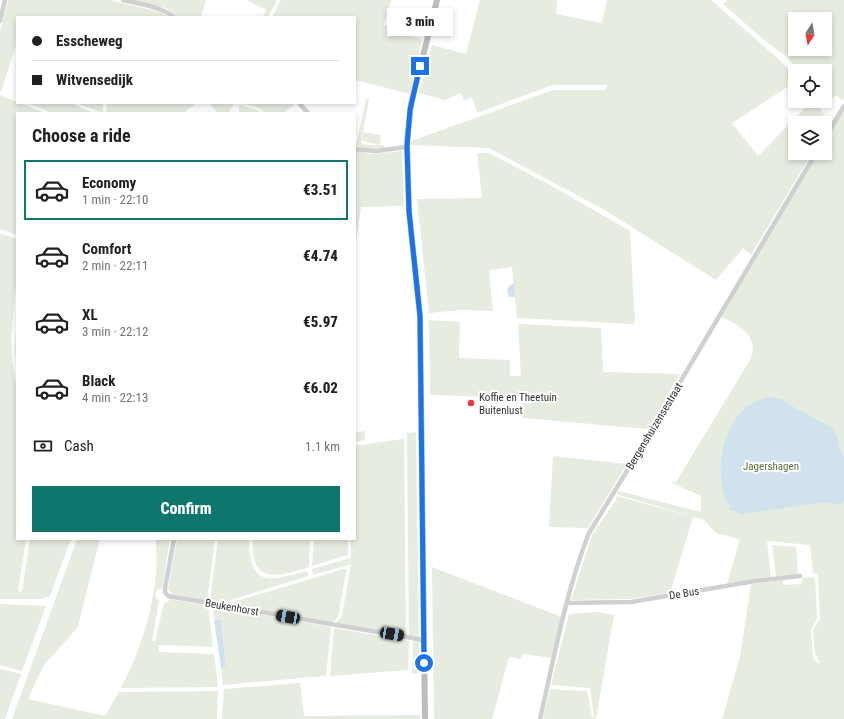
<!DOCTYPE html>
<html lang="en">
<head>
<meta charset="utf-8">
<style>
	body { margin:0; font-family:"Roboto Condensed",sans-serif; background:#f2f2f2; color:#202124; height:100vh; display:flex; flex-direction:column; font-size:15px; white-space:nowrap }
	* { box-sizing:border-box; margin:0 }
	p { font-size:13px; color:#757577 }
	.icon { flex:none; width:22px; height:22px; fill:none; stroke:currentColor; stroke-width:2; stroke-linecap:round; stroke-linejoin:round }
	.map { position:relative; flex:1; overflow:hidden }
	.panel { position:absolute; left:16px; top:112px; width:340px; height:428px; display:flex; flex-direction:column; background:#fff; border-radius:0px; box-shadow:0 2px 6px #0003 }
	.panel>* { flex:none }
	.banner { position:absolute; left:16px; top:16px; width:340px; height:88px; border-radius:0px; box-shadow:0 2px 6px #0003; display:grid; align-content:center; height:88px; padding:0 16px; background:#fff }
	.needle { width:26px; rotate:191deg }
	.tools { position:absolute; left:788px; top:12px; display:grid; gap:8px }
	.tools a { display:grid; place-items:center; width:44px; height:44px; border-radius:0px; background:#fff; box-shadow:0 2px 6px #0003; font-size:20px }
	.end { position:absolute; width:18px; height:18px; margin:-9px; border:5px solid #1a73e8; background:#fff; box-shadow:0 0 0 2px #fff }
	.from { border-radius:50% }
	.bubble { position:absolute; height:28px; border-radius:0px; background:#fff; box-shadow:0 2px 6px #0003; font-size:13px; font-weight:800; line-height:28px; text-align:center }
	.car { position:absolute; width:12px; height:24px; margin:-12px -6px; border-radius:5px; box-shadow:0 0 3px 1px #0007; background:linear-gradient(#222 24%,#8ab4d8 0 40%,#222 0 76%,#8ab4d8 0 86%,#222 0) }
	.banner b { display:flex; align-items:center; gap:14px; height:38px; font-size:15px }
	.banner b+b { border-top:1px solid #e0e0e0 }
	.banner i { width:10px; height:10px; background:#202124 }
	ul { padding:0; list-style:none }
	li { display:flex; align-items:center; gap:12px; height:60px; margin:0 8px 6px; padding:0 8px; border:2px solid transparent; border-radius:0px }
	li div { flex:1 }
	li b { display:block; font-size:15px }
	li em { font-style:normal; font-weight:800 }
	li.current { border-color:#0f766e }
	li>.icon { width:36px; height:36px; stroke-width:1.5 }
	h2 { padding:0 16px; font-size:18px; line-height:48px }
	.pay { display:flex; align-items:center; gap:10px; height:44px; padding:0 16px; font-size:15px }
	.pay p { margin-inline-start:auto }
	.action { display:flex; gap:8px; margin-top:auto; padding:8px 16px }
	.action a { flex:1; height:46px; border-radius:0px; background:#0f766e; color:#fff; font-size:16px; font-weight:800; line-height:46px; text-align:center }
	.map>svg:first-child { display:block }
</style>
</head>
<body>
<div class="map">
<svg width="844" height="719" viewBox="0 0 844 719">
	<rect width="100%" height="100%" fill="#fff"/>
	<!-- green -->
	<path fill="#e6ecdf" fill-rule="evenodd" d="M8 0H110L160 12 170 17H17V42L1 92H0V32Z
		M131 0H206L201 17H178L166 8Z
		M247 0H277L268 17H263L266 10Z
		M281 0H391L384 25 422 40 410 94 355 80V17H272Z
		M480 0H557L556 14 602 23 607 0H711L785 65 795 77V82L732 123 758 156 812 101H814L830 122 825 131V123H795V153H812L751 255 743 248 716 280 603 209 489 148 411 145V141L553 90H604L607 87V85H553L477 113 472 97 464 101 461 93 445 100 419 93 432 45 466 54Z
		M727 0H844V98L843 101 836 95 824 105 821 101H825V71H798L786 56 764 40 723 4ZM795 19H825V49H795Z
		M0 95 17 102V103H20L45 113H17V235L0 229Z
		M366 99H369L361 143 368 145H384L385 148H364L356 146Z
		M28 103H70L94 113H52Z
		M76 103H103V113Z
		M107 103H196L183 113H106Z
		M209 103H232L234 104 228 113H218Z
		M243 103H292L294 105 283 113H265L261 109Z
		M239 105 258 110 261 113H239Z
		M844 110V719H722L740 657 751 584 783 580V585L801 584 802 578 812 577 815 579 817 619 811 630 813 659 818 663H820L815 653 813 630 820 619 818 579 817 574 813 573 810 545 767 541 771 578 727 584 740 539 716 533 704 520 616 494 619 491 701 512V496L672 483V481L676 482 750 360C761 338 738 323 721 317L814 153H825V134Z
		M363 132 381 135 380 145 362 141Z
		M355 150 371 154 402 151 404 206 361 207 355 249Z
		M477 153H489L550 185 630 231 635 321 633 324 517 318 512 267 489 270 493 311 462 310 429 313 417 199 482 198Z
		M0 233 17 239V276L11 337 12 361 16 384 17 385V539H26L18 591 22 592 30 539H71L50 596 43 599H0Z
		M17 311V353L15 354Z
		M429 320 460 322 459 358 510 360V376H521L518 325 520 324 601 328 603 372 680 374 648 429 523 418 522 398 430 395Z
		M365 431V440L355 442V433Z
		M416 432 419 638 409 636 407 433Z
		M402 439H404V444L406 635 336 623 342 616 351 564 313 575 312 569 351 558V539H355V446Z
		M553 456 627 464 588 528 549 527Z
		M617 496 693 517 670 593 629 599 571 600 592 535 616 500Z
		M77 539H100L79 622 78 627 44 665 28 699 105 716 119 692 218 691 217 719H12Z
		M156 539H170L162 589H158C154 593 155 597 159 601L152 641H155L164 603 169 601 170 599 208 606 213 647 159 645V652L214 654 218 687 121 688C139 655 153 610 156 573 157 562 156 550 156 539Z
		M177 539H215L207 601 172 594 168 589Z
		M218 539H249C250 590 270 580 308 571V576L221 603 210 602Z
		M253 539H310L309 567C277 577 250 585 253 539Z
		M314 539H348V555L312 566Z
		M772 545 796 547 798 575 776 577Z
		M432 567 562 617 551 658 524 654 522 655 520 659 509 657 492 719H434Z
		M344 569H347L346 572 338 617 332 623 227 604Z
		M0 604 46 606 22 671 0 665Z
		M213 606 331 627 326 676 223 685 221 668 226 666 221 620H214Z
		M596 612 614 615 596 719H543L550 689 587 691 592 717H594L590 688 551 685 569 614Z
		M334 628 409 641 408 670 330 676Z
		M413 641 419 642V673L412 674Z
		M0 669 21 674 5 719H0Z
		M300 683 304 716 420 715V719H222L224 689Z"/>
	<!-- water -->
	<path fill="#cfe2ee" d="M514 283 515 297H509L507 290 509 286Z
		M771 397 783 400 795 408 833 428 838 437 839 448 844 457V501L840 505 825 502 742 514H739L736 511 729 510 730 506C724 499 722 489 721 480 718 447 733 401 771 397Z
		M214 620H221L226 666 221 668Z"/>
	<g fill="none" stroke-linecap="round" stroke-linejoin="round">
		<!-- street -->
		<path stroke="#d0d0d0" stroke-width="4.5" d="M123 0C140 4 159 6 174 17
			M0 21 5 0
			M299 103 308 113
			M825 138 844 106
			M355 149 376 151 407 147
			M174 539 165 588V592L168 596 418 639 424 641
			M567 603 631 602 755 581 800 576
			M540 719C554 658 566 591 589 533L638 453 816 153"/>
		<!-- secondary -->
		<path stroke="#bdbdbd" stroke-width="6" d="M425 719 420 316 409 211 407 141 411 104 437 0"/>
	</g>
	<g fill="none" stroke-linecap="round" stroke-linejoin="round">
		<!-- route -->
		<path stroke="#1a73e8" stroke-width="5" d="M420 66 410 110 407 147 409 211 420 316 424 663"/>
	</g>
	<!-- markers -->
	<circle fill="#e63946" stroke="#fff" stroke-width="1.5" cx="471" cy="403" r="4"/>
	<g text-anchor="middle" stroke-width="4" stroke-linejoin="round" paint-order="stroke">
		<!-- poi labels -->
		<g font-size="11" fill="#333" stroke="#fff" text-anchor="start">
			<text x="479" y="401">Koffie en Theetuin<tspan x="479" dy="13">Buitenlust</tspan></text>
		</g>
		<!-- street labels -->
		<g font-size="11" fill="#333" stroke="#fff">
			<text transform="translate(654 426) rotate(-59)" y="4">Bergenshuizensestraat</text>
			<text transform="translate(684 593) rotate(-10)" y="4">De Bus</text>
			<text transform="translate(232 607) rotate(10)" y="4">Beukenhorst</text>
		</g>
		<!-- park labels -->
		<g font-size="11" fill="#56703f" stroke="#fff">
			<text x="771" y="470">Jagershagen</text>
		</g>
	</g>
</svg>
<div class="tools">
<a><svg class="needle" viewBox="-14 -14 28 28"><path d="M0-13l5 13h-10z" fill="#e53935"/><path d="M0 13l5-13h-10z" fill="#757577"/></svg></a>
<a><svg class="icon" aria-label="locate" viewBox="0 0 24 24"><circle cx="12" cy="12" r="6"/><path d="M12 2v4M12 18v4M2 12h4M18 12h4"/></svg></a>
<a><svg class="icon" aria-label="layers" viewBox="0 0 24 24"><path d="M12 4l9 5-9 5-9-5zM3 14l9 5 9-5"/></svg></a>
</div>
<i class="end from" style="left:424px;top:663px"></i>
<i class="end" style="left:420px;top:66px"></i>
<div class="bubble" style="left:387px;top:8px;width:66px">3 min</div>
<i class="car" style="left:288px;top:617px;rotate:280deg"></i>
<i class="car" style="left:392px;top:634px;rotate:100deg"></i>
<div class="banner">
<b><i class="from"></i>Esscheweg</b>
<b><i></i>Witvensedijk</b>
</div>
<section class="panel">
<h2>Choose a ride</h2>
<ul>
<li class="current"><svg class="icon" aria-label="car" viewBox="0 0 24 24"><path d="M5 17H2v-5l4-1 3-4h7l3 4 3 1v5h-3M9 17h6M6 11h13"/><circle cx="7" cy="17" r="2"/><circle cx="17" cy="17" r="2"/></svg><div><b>Economy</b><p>1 min · 22:10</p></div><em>€3.51</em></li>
<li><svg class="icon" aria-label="car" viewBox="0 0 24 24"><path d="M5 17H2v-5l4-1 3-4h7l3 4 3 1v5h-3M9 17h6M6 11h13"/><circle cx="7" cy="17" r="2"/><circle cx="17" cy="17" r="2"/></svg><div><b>Comfort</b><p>2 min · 22:11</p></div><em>€4.74</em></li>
<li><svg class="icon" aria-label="car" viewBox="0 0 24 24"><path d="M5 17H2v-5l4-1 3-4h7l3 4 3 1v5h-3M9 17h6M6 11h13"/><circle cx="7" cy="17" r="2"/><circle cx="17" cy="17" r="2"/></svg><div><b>XL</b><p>3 min · 22:12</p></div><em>€5.97</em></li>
<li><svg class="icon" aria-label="car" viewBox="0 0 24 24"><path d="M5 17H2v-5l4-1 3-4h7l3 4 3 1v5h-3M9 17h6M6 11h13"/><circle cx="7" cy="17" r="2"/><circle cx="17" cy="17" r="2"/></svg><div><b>Black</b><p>4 min · 22:13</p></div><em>€6.02</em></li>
</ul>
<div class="pay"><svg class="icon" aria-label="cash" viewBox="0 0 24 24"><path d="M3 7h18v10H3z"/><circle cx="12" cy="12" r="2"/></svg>Cash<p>1.1 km</p></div>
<div class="action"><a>Confirm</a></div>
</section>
</div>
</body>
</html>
